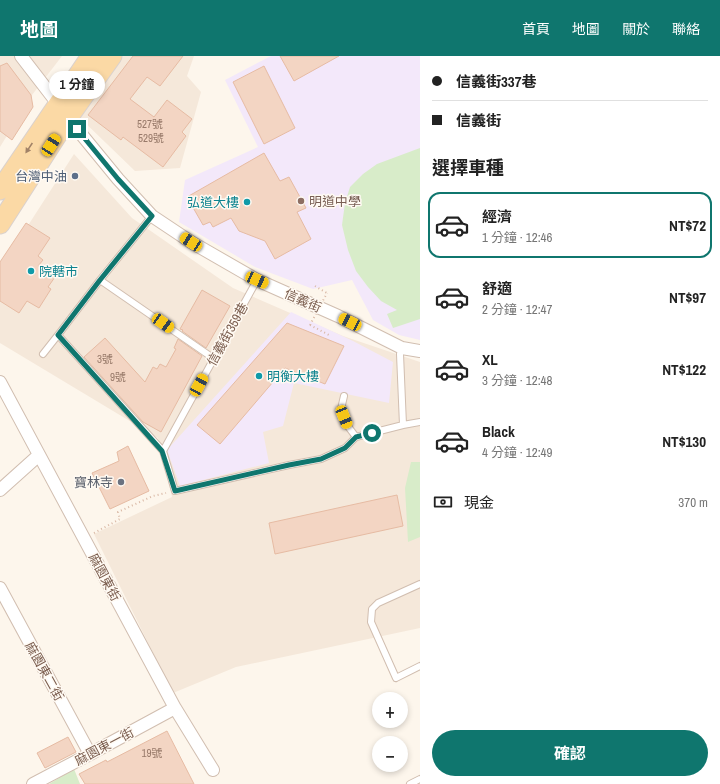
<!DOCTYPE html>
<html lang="zh-TW">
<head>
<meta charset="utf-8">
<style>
	body { margin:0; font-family:"Archivo Narrow","Noto Sans TC",sans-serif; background:#f6f6f6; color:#222; height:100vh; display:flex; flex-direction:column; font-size:15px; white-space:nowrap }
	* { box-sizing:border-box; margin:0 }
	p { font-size:13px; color:#767676 }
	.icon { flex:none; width:22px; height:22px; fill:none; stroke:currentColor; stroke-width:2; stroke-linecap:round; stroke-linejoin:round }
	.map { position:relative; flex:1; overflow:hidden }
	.drawer { display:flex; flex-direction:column; background:#fff; width:300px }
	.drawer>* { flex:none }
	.hud { display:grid; align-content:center; height:88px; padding:0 12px; background:#fff }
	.buttons { position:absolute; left:372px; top:636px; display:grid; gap:8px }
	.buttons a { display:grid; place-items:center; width:36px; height:36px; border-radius:50%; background:#fff; box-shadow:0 2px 6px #0003; font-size:20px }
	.end { position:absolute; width:18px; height:18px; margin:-9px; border:5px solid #0f766e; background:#fff; box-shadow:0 0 0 2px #fff }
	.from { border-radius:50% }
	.bubble { position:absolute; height:28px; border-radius:14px; background:#fff; box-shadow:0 2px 6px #0003; font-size:13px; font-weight:700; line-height:28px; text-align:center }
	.car { position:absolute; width:12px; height:24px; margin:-12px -6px; border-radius:5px; box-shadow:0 0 3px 1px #0007; background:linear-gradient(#f5c518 24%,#345 0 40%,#f5c518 0 76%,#345 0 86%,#f5c518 0) }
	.hud b { display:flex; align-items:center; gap:14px; height:38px; font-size:15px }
	.hud b+b { border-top:1px solid #e0e0e0 }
	.hud i { width:10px; height:10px; background:#222 }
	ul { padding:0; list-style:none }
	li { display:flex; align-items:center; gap:12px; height:66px; margin:0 8px 6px; padding:0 4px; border:2px solid transparent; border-radius:12px }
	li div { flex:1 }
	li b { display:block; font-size:15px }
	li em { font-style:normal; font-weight:700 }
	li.on { border-color:#0f766e }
	li>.icon { width:36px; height:36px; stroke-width:1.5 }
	h2 { padding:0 12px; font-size:18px; line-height:48px }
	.pay { display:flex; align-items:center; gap:10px; height:44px; padding:0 12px; font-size:15px }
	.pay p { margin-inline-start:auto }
	.primary-button { display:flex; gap:8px; margin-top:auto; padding:8px 12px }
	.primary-button a { flex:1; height:46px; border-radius:24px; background:#0f766e; color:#fff; font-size:16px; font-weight:700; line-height:46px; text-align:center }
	header { display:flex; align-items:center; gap:24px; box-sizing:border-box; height:56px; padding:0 20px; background:#0f766e; color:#fff }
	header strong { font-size:19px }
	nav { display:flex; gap:22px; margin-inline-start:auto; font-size:14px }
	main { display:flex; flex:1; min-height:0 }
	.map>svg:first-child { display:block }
</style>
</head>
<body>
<header>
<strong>地圖</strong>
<nav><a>首頁</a><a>地圖</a><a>關於</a><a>聯絡</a></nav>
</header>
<main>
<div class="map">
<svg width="420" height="728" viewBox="0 0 420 728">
	<rect width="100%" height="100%" fill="#fdf6ec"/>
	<!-- residential -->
	<path fill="#f5e8da" d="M0 0H62L32 39 0 91Z
		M122 0H194L187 20 201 36 180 112 135 115 78 60Z
		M74 98 132 162 233 232 343 280 420 306V572L236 611 173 637 94 478 172 441 158 382 0 287V213Z"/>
	<!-- education -->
	<path fill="#f3e8fa" d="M271 0H420V284L399 279 373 264 352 224 313 233 255 211 179 166 185 124 258 91 225 24Z
		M291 256 353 285 393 306 389 347 294 327 283 370 263 376 269 407 180 430 167 394Z"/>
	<!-- green -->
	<path fill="#d8ecc9" d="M420 92V263L393 272 387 258 397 254 381 245 368 231 356 215 348 194 342 169 345 147 350 131 363 118 377 108Z
		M411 406H420V481L408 486 405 432Z
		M74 713 80 728H49Z"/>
	<!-- building -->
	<path fill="#f3d5c3" stroke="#e6bba3" d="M133 0H183L160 30 147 21 130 43 154 61 167 44 192 63 182 76 186 80 163 111 123 81 121 84 88 59Z
		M280 0H339L294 25Z
		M7 7 31 39 33 51 12 84 0 75V10Z
		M264 10 295 72 264 88 233 26Z
		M264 97 280 125 289 121 306 152 297 156 311 183 275 203 265 185 239 175 231 162 213 171 210 166 203 169 187 141Z
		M26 167 50 182 38 200 43 204 38 210 55 221 48 231 51 233 39 252 27 245 19 257 0 245V206Z
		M202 234 230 250 206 292 182 275 183 274 180 273Z
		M287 267 344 290 325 328 285 312 220 388 197 369Z
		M105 282 145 326 153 311 157 313 160 308 166 311 176 293 174 292 178 283 202 300 161 376 143 366 84 301Z
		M128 390 149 435 110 453 92 417 119 405 117 396Z
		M397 439 403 470 275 498 269 467Z
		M167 675 194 728H85L79 718 106 704 107 706Z
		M68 681 76 696 45 712 37 697Z"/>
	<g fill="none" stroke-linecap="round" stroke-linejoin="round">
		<!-- service casing -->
		<g stroke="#d1beb0" stroke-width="8">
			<path id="service" d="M100 224 213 302
				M58 279 163 395 175 435 289 409 321 403 345 392 356 381 403 369 400 298 402 292
				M43 298 58 279 100 224 152 160
				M344 340 341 353 347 369 356 381
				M403 369 420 366
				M163 395 257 224
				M420 528 378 547 372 553 371 566 396 622 420 610
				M410 728 420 723"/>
		</g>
		<!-- minor casing -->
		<g stroke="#d1beb0" stroke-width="14">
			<path id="minor" d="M21 0 58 48 68 62 118 123 152 160 191 186 257 224 338 260 402 292 420 295
				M0 326 175 652 213 714
				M0 434 39 399
				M0 532 90 698
				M33 728 90 698 175 652"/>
		</g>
		<!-- primary casing -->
		<g stroke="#dad1cd" stroke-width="21">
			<path id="primary" d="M0 134 91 0
				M0 168 68 62 112 0"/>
		</g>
		<!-- path -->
		<path stroke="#d9b8a5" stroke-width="2" stroke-dasharray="1 3" stroke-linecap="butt" d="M315 230 327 237
			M310 269 329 279
			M94 477 120 463 118 456 153 440 166 437"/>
		<!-- service -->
		<use href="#service" stroke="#fff" stroke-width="6"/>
		<!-- minor -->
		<use href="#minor" stroke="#fff" stroke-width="12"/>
		<!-- primary -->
		<use href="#primary" stroke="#fbd9a5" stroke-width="19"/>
		<!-- path-bridge -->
		<path stroke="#d9b8a5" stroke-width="2" stroke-dasharray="1 3" stroke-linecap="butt" d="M310 269 327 237"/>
	</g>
	<!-- one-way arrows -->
	<defs><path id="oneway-solid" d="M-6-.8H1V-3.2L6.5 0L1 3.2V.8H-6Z"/></defs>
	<use fill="#a18267" href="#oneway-solid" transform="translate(29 92) rotate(124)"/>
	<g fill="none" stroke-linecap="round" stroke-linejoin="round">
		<!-- route -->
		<path stroke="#0f766e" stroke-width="5" d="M77 73 118 123 152 160 100 224 58 279 162 395 175 435 289 409 321 403 345 392 356 381 372 377"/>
	</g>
	<!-- markers -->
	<circle fill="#5c6f8a" stroke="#fffaf3" stroke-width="1.5" cx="75" cy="120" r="4"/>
	<circle fill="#8d6e63" stroke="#fffaf3" stroke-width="1.5" cx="301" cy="145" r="4"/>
	<g fill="#0f9aa8" stroke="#fffaf3" stroke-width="1.5">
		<circle cx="247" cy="146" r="4"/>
		<circle cx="31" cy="215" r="4"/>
		<circle cx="259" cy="320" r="4"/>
	</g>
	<circle fill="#6b7280" stroke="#fffaf3" stroke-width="1.5" cx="121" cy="426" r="4"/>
	<g text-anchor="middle" stroke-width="3" stroke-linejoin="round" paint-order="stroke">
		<!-- number labels -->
		<g font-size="11" fill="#987a6a">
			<text x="150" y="72">527號</text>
			<text x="151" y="86">529號</text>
			<text x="105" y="307">3號</text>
			<text x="118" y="325">9號</text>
			<text x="152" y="701">19號</text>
		</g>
		<!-- service labels -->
		<g font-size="13" fill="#4e5e75" stroke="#fffaf3" text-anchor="end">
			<text x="67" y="125">台灣中油</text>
		</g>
		<!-- education labels -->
		<g font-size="13" fill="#785e54" stroke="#fffaf3" text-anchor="start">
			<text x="309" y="150">明道中學</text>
		</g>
		<!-- culture labels -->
		<g font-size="13" fill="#0d838f" stroke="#fffaf3" text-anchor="start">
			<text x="239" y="151" text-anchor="end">弘道大樓</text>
			<text x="39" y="220">院轄市</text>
			<text x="267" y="325">明衡大樓</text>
		</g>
		<!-- street labels -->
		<g font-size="13" fill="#7a5c4d" stroke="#fffaf3">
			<text transform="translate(303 244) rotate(24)" y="5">信義街</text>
			<text transform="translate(227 278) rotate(-61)" y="5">信義街359巷</text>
			<text transform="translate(105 521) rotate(62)" y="5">麻園東街</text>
			<text transform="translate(45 615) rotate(61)" y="5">麻園東二街</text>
			<text transform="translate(104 690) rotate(-28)" y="5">麻園東一街</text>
		</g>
		<!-- worship labels -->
		<g font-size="13" fill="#5b616d" stroke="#fffaf3" text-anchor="end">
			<text x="113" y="431">寶林寺</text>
		</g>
	</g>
</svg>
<div class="buttons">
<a>+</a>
<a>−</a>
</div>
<i class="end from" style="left:372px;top:377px"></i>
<i class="end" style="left:77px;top:73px"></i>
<div class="bubble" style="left:49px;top:15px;width:56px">1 分鐘</div>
<i class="car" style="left:51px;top:89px;rotate:33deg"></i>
<i class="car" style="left:191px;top:186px;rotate:303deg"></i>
<i class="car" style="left:257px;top:224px;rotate:114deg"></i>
<i class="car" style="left:350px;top:266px;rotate:296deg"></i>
<i class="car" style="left:163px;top:267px;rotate:125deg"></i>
<i class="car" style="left:199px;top:329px;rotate:29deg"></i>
<i class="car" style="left:344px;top:361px;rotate:158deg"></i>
</div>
<section class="drawer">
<div class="hud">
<b><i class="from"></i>信義街337巷</b>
<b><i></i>信義街</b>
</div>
<h2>選擇車種</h2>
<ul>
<li class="on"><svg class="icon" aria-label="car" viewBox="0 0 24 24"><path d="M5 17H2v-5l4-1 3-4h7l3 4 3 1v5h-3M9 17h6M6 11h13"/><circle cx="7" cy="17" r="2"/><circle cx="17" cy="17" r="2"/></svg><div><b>經濟</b><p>1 分鐘 · 12:46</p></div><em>NT$72</em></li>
<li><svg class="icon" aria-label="car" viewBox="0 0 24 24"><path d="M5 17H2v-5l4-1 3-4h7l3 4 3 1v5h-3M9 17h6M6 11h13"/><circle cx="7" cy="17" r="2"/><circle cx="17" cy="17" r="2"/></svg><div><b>舒適</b><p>2 分鐘 · 12:47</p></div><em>NT$97</em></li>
<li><svg class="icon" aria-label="car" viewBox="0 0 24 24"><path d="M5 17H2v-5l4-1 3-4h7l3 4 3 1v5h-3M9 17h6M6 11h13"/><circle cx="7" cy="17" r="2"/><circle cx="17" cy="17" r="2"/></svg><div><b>XL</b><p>3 分鐘 · 12:48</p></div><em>NT$122</em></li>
<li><svg class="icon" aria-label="car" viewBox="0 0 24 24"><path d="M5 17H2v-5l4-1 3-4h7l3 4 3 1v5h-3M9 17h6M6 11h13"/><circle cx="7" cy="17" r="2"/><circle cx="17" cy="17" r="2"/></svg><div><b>Black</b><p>4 分鐘 · 12:49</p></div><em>NT$130</em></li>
</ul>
<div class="pay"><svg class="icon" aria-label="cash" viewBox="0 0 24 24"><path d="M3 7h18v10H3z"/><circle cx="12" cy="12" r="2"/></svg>現金<p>370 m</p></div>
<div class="primary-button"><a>確認</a></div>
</section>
</main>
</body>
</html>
